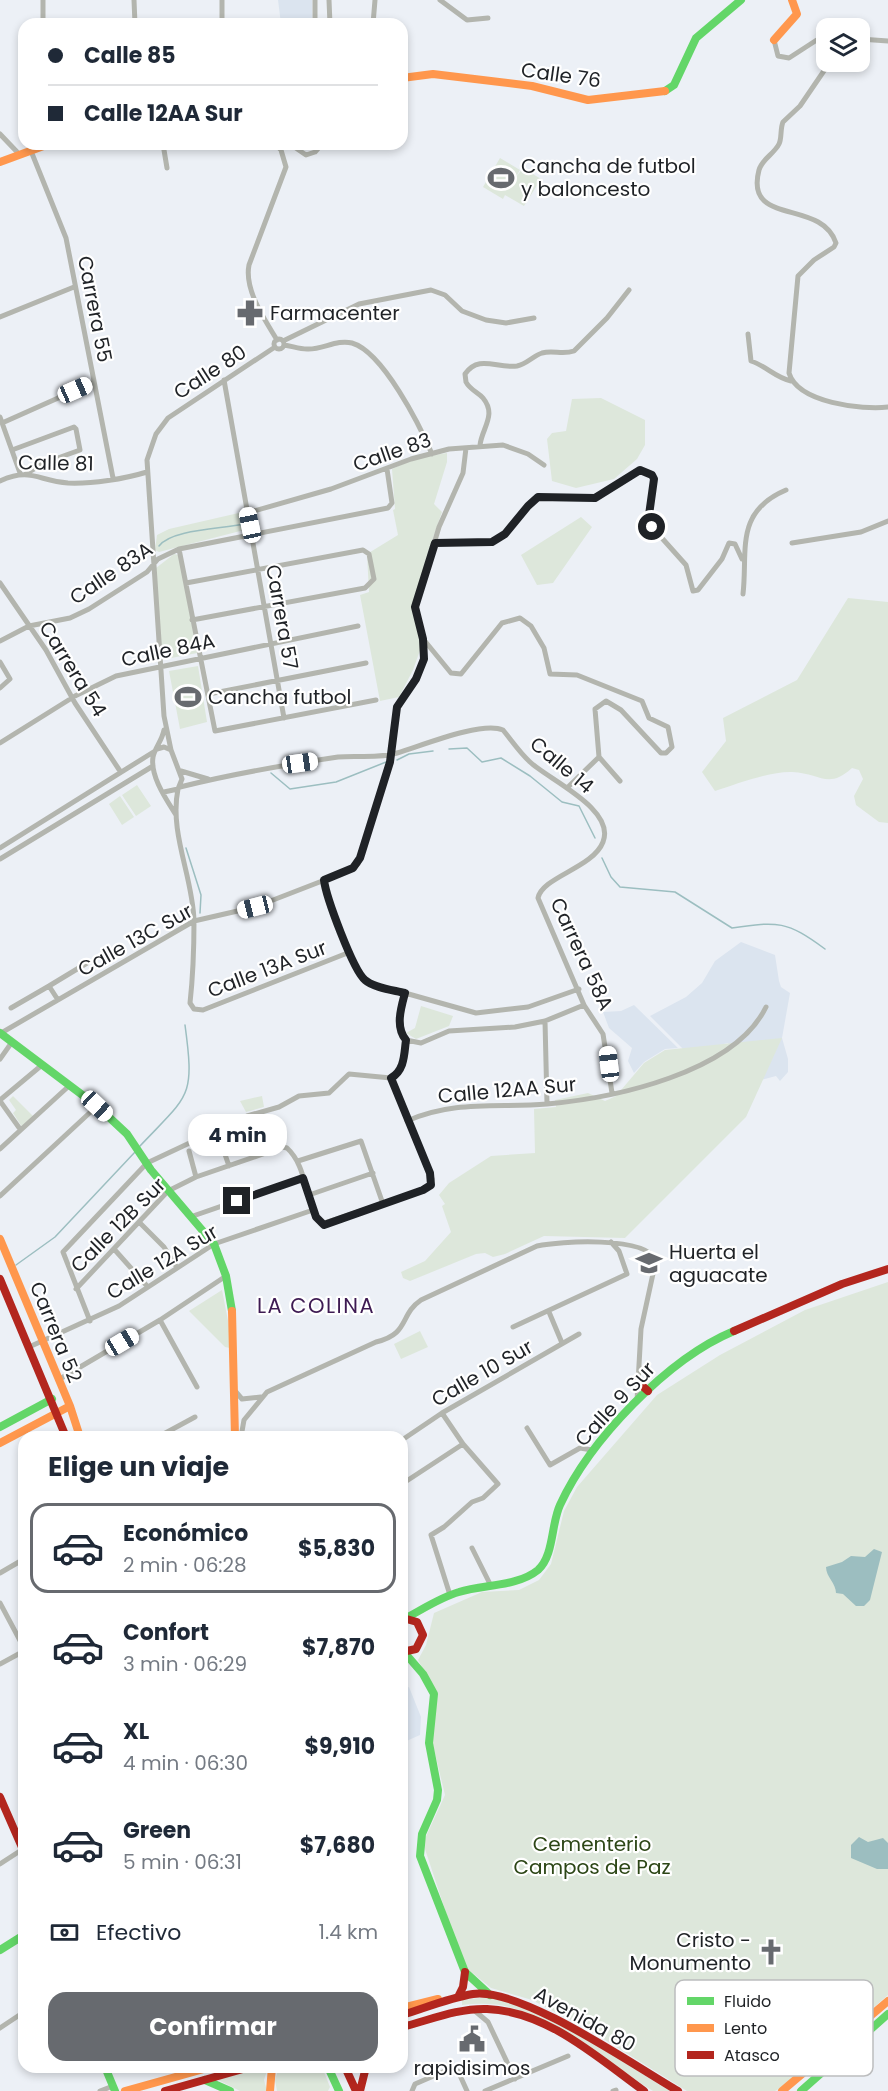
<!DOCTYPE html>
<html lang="es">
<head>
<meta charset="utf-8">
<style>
	body { margin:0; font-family:Poppins,sans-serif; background:#f6f6f7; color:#1f2937; height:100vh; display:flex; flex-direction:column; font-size:22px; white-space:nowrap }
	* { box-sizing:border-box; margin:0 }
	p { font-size:20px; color:#747a83 }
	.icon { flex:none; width:33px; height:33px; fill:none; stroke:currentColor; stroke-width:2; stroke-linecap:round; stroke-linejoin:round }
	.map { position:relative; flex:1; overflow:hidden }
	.sheet { position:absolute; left:18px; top:1431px; width:390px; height:642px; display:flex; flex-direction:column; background:#fff; border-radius:18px; box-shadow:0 3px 9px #0003 }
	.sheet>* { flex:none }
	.top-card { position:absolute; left:18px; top:18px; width:390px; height:132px; border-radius:18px; box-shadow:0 3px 9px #0003; display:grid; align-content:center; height:132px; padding:0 30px; background:#fff }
	.fabs { position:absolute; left:816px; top:18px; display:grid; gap:12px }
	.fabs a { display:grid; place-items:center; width:54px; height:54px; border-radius:12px; background:#fff; box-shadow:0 3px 9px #0003; font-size:30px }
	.end { position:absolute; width:27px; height:27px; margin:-14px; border:8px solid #1f2226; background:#fff; box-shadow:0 0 0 3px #fff }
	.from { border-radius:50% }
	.bubble { position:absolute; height:42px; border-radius:18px; background:#fff; box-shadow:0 3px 9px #0003; font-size:20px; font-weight:700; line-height:42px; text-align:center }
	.car { position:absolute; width:18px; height:36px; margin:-18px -9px; border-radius:8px; box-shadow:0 0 4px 2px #0007; background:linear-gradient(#fff 24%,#345 0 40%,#fff 0 76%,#345 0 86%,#fff 0) }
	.top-card b { display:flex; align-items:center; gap:21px; height:57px; font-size:22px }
	.top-card b+b { border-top:2px solid #e0e1e3 }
	.top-card i { width:15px; height:15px; background:#1f2937 }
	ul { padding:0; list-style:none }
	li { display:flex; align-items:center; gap:18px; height:90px; margin:0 12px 9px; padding:0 18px; border:3px solid transparent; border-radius:18px }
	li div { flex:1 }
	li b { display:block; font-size:22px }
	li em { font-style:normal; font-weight:700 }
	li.current { border-color:#676a6f }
	li>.icon { width:54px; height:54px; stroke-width:1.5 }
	h2 { padding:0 30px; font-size:27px; line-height:72px }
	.pay { display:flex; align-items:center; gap:15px; height:66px; padding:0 30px; font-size:22px }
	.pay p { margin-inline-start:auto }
	.primary-button { display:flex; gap:12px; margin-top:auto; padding:12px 30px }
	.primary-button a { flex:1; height:69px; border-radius:18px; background:#676a6f; color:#fff; font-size:24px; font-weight:700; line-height:69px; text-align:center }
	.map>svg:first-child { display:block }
</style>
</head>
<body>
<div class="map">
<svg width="888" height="2091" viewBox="0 0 888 2091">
	<rect width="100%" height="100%" fill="#ecf0f6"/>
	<!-- built -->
	<path fill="#dbe4ef" d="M278 0H312V24H281Z
		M741 942 775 955 779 981 781 987 790 993 782 1038 788 1059V1072L780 1081 776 1076 753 1082 728 1043 715 1046 696 1062 650 1016 686 997 702 983 715 961Z
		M634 1005 678 1048 665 1049 644 1062 634 1073 628 1061 632 1048 609 1028 603 1012 621 1011Z
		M409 1687 421 1717 420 1735 402 1743V1690Z"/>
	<!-- green -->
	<path fill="#dde7db" d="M500 158 520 170 516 177 523 168 541 179 524 206 505 195 503 199 483 187Z
		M601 398 645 420V445L637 459 614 479 576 488 552 481 547 439 552 433 566 431 572 399Z
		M447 453V462L434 504 442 512 427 555 414 608 423 642 413 670 399 697 380 701 360 595 369 592 367 554 398 535 393 510 395 509 392 469 416 458Z
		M243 512 248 529 159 552 155 550 157 535 169 529Z
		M581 517 592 527 553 583 537 585 521 555Z
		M174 554 179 555 197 653 161 660 156 568Z
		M848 598 888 602V823L879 822 856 805 854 796 863 779 859 770 852 768C828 790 820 773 792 772 771 771 736 784 715 791L702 772 726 741 723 718 797 680Z
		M198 666 207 722 180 729 169 671Z
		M137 785 151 806 136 816 122 795Z
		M120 796 134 817 122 825 109 804Z
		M421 1006 453 1016 449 1026 416 1039 406 1033 415 1028Z
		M782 1038 746 1117 625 1238 544 1236 505 1254 493 1257 485 1253 476 1254 410 1281 403 1278 401 1272 425 1261 451 1232 442 1206 445 1204 439 1195 449 1183 491 1156 535 1153 534 1109 556 1107 555 1100 588 1093 605 1101 616 1096 644 1063 665 1050Z
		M13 1096 33 1116 22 1127 13 1113 16 1110 9 1100Z
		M262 1096 264 1107 246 1112 240 1101Z
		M888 1282V1995L858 2021H845L834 2012 821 2024 829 2036 830 2045 786 2085 775 2091H687L586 2028 532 2000 491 1988 465 1967 460 1955 423 1843 445 1795 433 1745V1686L418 1660 426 1645 434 1613 482 1592 519 1590 539 1580 551 1564 564 1511 577 1487 657 1395 720 1355 805 1310Z
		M222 1290 231 1336 230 1348 225 1347 189 1311Z
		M420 1331 428 1347 401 1359 394 1344Z
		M487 1997C551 2008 615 2058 670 2091H653C612 2065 558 2023 513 2008 496 2003 479 2003 462 2005V2000Z
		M260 2067H268L264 2080 267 2091H240L216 2079Z
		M279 2067H322L330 2087 328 2091H277L275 2080Z"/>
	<!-- water -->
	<path fill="#9cbec0" d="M874 1549 882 1552 870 1600 864 1606H856L843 1594 836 1593C836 1583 826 1577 826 1567L842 1562 851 1556 865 1557Z
		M859 1837 868 1842 883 1838 888 1843V1869H877L851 1858V1845Z"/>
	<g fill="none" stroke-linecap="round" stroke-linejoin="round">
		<!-- stream -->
		<path stroke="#9cbec0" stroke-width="1.5" d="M159 546C172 529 223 529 244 524
			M449 749 467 748 482 762 501 758 530 776 562 802 579 806 595 838
			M397 760 409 754 433 751
			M271 773 290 789 336 782 386 762
			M186 848 201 895 200 913
			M602 858 611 877 620 887 675 892 732 928C778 921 787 921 825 949
			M140 1146C189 1094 195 1099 185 1025
			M16 1265 55 1237 135 1152"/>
		<!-- street -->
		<path stroke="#b3b5ae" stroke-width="5" d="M43 0V24
			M134 0 135 24
			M222 0V24
			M329 0 330 24
			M440 0 467 20 488 18
			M315 24V0
			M373 24 375 0
			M818 39 826 50
			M860 39 888 41
			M774 40 778 56 789 58 826 34
			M830 62 800 106 783 122C780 129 782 138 779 144 774 154 762 159 759 170 744 227 821 198 836 243L834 247 814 260 798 276 789 373C798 403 862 410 888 407
			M0 134 20 155
			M163 144 167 168
			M275 144 281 150 286 167 249 265C244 290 265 320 277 340
			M290 144 306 155 315 152 322 144
			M31 151 66 238 113 478
			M0 317 74 287
			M748 334 751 361C766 366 776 378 791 381
			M274 344a5 5 0 1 1 10 0a5 5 0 1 1-10 0Z
			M283 341 359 304 431 290 445 295 462 311 486 320 506 323 534 318
			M284 345C292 346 299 349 307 349 322 350 337 339 352 343 383 352 420 426 432 454
			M224 380 284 718
			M0 417 20 473
			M2 423 94 382
			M480 445C482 428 497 415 483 398 478 392 470 390 466 382L465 374C479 354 497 369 517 366 527 364 533 356 542 353 553 350 563 355 574 351L607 318 629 290
			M12 450 74 427 76 429 80 450 44 463 27 473
			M0 481C31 467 38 481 68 483 92 484 124 479 147 472
			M247 513 331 489 411 459 449 449 503 445 528 454 544 465
			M435 543 492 542 505 534 528 506 538 497 595 498 640 470 652 475 654 479 649 515 652 527 686 565 693 591 698 590 722 559 729 543 735 544 742 559
			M792 543 861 532 888 521
			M179 549 215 731 376 700
			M0 583 46 650 75 703 120 771
			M186 583 363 550 369 554 374 579 365 588 192 620
			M743 594C748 551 734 512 786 490
			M424 640 451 673 461 674 502 623 520 618 531 626 544 648 550 674 577 675 642 701 649 718 668 727 672 747 666 753H661L621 710 606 701 595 709 599 757
			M0 641 29 626 70 618 89 609 147 572 158 559 179 549 388 508 392 503 387 469
			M0 662 10 679 0 688
			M209 694 366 663
			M164 730C162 741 155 747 153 757 150 776 166 799 176 815
			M0 743 75 696 116 676 358 626
			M157 749 164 747 171 750 182 779 178 789 164 792
			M171 750 164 716 147 460 156 434 168 418 275 347
			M181 771 208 779
			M180 787C232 774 284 765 338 757 357 755 378 759 397 753 421 746 481 721 503 730 512 741 520 753 530 762 549 780 616 809 603 842 593 868 542 877 538 898L584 1005 603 1034 612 1093
			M567 788 599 757 620 781
			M178 789C169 833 193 877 194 921 194 949 193 976 190 1003L194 1009 203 1010 350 952
			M0 848 155 751
			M0 859 153 766
			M324 880C325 896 353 970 365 980 374 988 393 990 405 993 401 1008 395 1028 406 1040 404 1054 405 1070 391 1078
			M405 993 476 1013 528 1007 579 989
			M58 1000 49 986 87 963
			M11 1008 49 986
			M545 1021 547 1104
			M1 1033 194 921 255 907 348 871 358 864 390 762 397 707 416 679 424 659 423 639 415 607 439 527 463 473 466 448
			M406 1040 421 1043 449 1031 515 1027 545 1021 584 1005
			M0 1059 12 1042
			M0 1100 42 1065
			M0 1101 20 1129
			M407 1121C454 1100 498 1108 547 1104 614 1098 734 1073 766 1007
			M275 1123 283 1147 287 1148C308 1167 304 1202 321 1224L423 1190 431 1184 432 1179 391 1078
			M220 1140 229 1166
			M0 1149 70 1085
			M189 1151 196 1177
			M298 1161 361 1141 383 1204
			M309 1195 373 1173
			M0 1196 97 1106
			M193 1216 303 1178
			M139 1222 164 1247 176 1266
			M114 1249 147 1286
			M76 1289 168 1191 196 1177 283 1147
			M549 1312 562 1343
			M160 1320 197 1387
			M90 1321 63 1252 147 1163 247 1116 279 1107 299 1096 329 1093 349 1074 391 1078
			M513 1327 627 1274 619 1251 611 1242
			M29 1347 119 1306 214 1244 313 1210
			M58 1380 160 1320 226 1276
			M236 1392 242 1399 261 1397
			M442 1413 463 1444 498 1484 483 1498 472 1502 444 1527 431 1535 450 1595
			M527 1428 550 1465 580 1448 592 1450
			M158 1437 195 1417
			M241 1437 244 1420 267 1392 376 1342C410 1334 399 1315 421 1300L537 1246C560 1241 645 1236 656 1260L641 1329 637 1401
			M402 1440 442 1413 579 1334
			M402 1484 463 1444
			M472 1548 490 1584
			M0 1573 24 1559
			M0 1603 24 1648
			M0 1664 24 1651
			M24 1766V1773
			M0 1864 23 1849
			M475 2011 488 2022 515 2079
			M0 2028 24 2012
			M100 2091 113 2086
			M412 2091 415 2084 452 2068 458 2071 467 2091
			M485 2091 568 2056
			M613 2091 616 2090"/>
		<!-- fast -->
		<path stroke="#63d668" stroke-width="8" d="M665 91 674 85 696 38 741 0
			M0 1033 97 1106 127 1134 151 1170 214 1244 226 1276 232 1311
			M0 1427 52 1399
			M406 1618C423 1609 441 1597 459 1592 484 1584 517 1587 538 1570 554 1556 551 1524 560 1505 590 1440 667 1359 734 1331
			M404 1652 423 1674 434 1694 429 1743 438 1790 437 1800 422 1834 420 1856 465 1972 490 1995
			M0 1950 24 1935
			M105 2067 115 2091
			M328 2067 339 2091
			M205 2080 230 2091
			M801 2091 888 2014"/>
		<!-- slow -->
		<path stroke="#ff974d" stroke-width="8" d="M774 40 797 14 792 0
			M402 78 433 74 532 86 588 100 665 91
			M0 162 49 144
			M0 1239 70 1406 80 1437
			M232 1311 235 1437
			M0 1443 70 1406
			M402 2008 438 1999
			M125 2091 211 2067
			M270 2091 272 2067
			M782 2091 888 2001"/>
		<!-- jam -->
		<path stroke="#b3261e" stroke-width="8" d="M0 1279 66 1437
			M734 1331 842 1284 888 1269
			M638 1382 648 1391
			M402 1652 416 1649 423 1635 417 1622 403 1618
			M0 1797 24 1852
			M458 1997 463 1987 465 1972
			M402 2015C425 2008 449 1998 473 1994 521 1987 633 2065 678 2091
			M402 2027C430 2020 458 2008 487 2009 547 2011 598 2058 644 2091
			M345 2067 356 2091
			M165 2091 250 2067
			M360 2091 366 2067"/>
	</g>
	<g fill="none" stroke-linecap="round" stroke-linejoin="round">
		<!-- route -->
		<path stroke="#1f2226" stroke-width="8" d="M237 1201 303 1178 316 1217 324 1225 423 1190 431 1185 430 1173 391 1078C405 1070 404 1054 406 1040 395 1027 401 1008 405 993 393 990 374 988 365 980 353 970 326 897 324 880L353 868 360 858 390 762 397 707 416 679 424 659 423 639 415 607 435 543 492 542 505 534 528 506 538 497 595 498 640 470 652 475 654 479 649 515 652 527"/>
	</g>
	<!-- icons -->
	<defs>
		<g id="stadium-bare" transform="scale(2.07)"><path d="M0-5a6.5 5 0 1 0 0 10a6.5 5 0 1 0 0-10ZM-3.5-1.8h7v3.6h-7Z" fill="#676a6f" stroke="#fff" stroke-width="2.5" paint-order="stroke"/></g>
		<g id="pharmacy-bare" transform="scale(2.07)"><path d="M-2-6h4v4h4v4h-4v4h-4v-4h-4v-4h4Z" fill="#676a6f" stroke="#fff" stroke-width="2.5" paint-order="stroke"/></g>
		<g id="school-bare" transform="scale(2.07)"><path d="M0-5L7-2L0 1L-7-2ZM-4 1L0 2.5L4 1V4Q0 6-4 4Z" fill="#676a6f" stroke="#fff" stroke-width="2.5" paint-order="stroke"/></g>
		<g id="church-bare" transform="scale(2.07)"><path d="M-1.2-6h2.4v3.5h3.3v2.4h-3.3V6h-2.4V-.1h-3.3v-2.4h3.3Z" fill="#676a6f" stroke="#fff" stroke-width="2.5" paint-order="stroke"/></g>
		<g id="civic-bare" transform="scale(2.07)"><path d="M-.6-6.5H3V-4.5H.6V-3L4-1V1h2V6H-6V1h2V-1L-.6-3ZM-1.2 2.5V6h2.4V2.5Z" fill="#676a6f" stroke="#fff" stroke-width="2.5" paint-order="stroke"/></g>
	</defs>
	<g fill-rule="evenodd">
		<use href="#stadium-bare" x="501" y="178"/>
		<use href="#pharmacy-bare" x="250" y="313"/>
		<use href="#stadium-bare" x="188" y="697"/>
		<use href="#school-bare" x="649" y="1263"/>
		<use href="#church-bare" x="771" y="1952"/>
		<use href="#civic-bare" x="472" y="2039"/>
	</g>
	<g text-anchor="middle" stroke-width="4.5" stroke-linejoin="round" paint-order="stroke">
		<!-- street labels -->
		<g font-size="20" fill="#1f2226" stroke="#fff">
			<text transform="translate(561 75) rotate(8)" y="7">Calle 76</text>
			<text transform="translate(95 309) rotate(79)" y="7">Carrera 55</text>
			<text transform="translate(210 372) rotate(-33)" y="7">Calle 80</text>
			<text transform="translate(392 452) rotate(-19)" y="7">Calle 83</text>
			<text transform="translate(56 463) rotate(1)" y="7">Calle 81</text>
			<text transform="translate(111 573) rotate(-34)" y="7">Calle 83A</text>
			<text transform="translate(282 617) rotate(80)" y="7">Carrera 57</text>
			<text transform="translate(168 650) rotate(-12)" y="7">Calle 84A</text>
			<text transform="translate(73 669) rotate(58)" y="7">Carrera 54</text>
			<text transform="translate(562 765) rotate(40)" y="7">Calle 14</text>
			<text transform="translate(135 940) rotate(-29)" y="7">Calle 13C Sur</text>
			<text transform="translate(582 954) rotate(65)" y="7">Carrera 58A</text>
			<text transform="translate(267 969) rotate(-21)" y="7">Calle 13A Sur</text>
			<text transform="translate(507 1090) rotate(-5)" y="7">Calle 12AA Sur</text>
			<text transform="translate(118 1225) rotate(-45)" y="7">Calle 12B Sur</text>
			<text transform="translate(162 1262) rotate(-31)" y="7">Calle 12A Sur</text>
			<text transform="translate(56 1332) rotate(68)" y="7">Carrera 52</text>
			<text transform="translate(482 1373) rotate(-30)" y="7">Calle 10 Sur</text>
			<text transform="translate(615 1404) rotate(-47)" y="7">Calle 9 Sur</text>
			<text transform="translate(585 2019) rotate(29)" y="7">Avenida 80</text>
		</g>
		<!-- poi labels -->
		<g font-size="20" fill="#1f2226" stroke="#fff" text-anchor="start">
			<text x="521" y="173">Cancha de futbol<tspan x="521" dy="23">y baloncesto</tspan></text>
			<text x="270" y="320">Farmacenter</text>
			<text x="208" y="704">Cancha futbol</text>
			<text x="669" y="1259">Huerta el<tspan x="669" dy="23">aguacate</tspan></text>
			<text x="751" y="1947" text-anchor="end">Cristo -<tspan x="751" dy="23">Monumento</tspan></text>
			<text x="472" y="2075" text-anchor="middle">rapidisimos</text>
		</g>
		<!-- park labels -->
		<g font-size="20" fill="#2c4616" stroke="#fff">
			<text x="592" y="1851">Cementerio<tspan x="592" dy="23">Campos de Paz</tspan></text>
		</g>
		<!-- neighbourhood labels -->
		<g font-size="21" letter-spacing="1.5" fill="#3e1b53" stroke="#fff">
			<text x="316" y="1313">LA COLINA</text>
		</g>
	</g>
	<!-- legend -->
	<rect x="675" y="1980" width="198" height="96" rx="9" fill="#fff" stroke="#bcbdbe" stroke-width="1.5"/>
	<rect x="687" y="1997" width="27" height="8" fill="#63d668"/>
	<rect x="687" y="2024" width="27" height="8" fill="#ff974d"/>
	<rect x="687" y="2051" width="27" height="8" fill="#b3261e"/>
	<g font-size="16" fill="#1f2226">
		<text x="724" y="2007">Fluido</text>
		<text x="724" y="2034">Lento</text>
		<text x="724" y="2061">Atasco</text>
	</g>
</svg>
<div class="fabs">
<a><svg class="icon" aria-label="layers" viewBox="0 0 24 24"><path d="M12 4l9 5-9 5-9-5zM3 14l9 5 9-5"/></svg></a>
</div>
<i class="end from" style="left:652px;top:527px"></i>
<i class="end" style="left:237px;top:1201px"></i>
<div class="bubble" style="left:188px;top:1114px;width:99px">4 min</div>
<i class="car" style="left:75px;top:390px;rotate:66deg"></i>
<i class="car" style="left:250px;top:525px;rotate:348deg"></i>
<i class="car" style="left:300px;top:763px;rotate:82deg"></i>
<i class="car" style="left:255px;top:907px;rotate:256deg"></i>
<i class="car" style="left:609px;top:1064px;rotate:353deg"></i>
<i class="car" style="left:97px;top:1106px;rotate:133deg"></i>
<i class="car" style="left:122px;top:1342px;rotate:59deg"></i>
<div class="top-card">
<b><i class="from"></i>Calle 85</b>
<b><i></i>Calle 12AA Sur</b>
</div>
<section class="sheet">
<h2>Elige un viaje</h2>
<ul>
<li class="current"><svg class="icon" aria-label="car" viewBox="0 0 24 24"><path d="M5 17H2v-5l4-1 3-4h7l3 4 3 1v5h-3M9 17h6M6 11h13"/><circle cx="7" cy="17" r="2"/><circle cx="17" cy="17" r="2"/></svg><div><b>Económico</b><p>2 min · 06:28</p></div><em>$5,830</em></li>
<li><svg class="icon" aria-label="car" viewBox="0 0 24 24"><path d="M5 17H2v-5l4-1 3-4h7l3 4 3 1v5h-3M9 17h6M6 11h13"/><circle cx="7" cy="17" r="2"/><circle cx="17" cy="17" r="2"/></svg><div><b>Confort</b><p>3 min · 06:29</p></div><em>$7,870</em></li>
<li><svg class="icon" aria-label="car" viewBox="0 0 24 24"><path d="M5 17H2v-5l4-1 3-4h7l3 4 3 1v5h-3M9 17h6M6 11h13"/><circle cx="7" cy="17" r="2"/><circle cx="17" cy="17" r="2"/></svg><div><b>XL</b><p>4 min · 06:30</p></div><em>$9,910</em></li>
<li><svg class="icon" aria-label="car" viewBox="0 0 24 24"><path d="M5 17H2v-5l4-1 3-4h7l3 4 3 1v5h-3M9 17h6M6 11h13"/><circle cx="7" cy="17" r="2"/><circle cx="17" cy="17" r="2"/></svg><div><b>Green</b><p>5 min · 06:31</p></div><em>$7,680</em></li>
</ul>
<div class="pay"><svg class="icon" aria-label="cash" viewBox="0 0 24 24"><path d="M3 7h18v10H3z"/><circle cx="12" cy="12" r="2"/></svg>Efectivo<p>1.4 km</p></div>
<div class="primary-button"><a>Confirmar</a></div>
</section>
</div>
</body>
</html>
